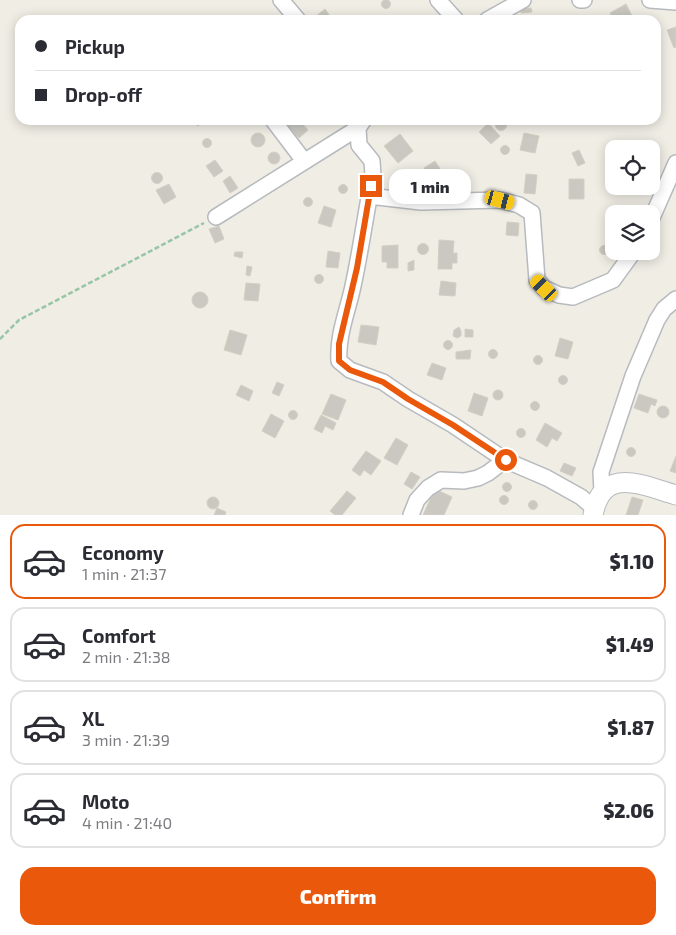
<!DOCTYPE html>
<html lang="en">
<head>
<meta charset="utf-8">
<style>
	body { margin:0; font-family:"Exo 2",sans-serif; background:#f2f2f3; color:#2b2b33; height:100vh; display:flex; flex-direction:column; font-size:19px; white-space:nowrap }
	* { box-sizing:border-box; margin:0 }
	p { font-size:16px; color:#7c7c81 }
	.icon { flex:none; width:28px; height:28px; fill:none; stroke:currentColor; stroke-width:2; stroke-linecap:round; stroke-linejoin:round }
	.map { position:relative; height:515px; overflow:hidden }
	.panel { display:flex; flex-direction:column; background:#fff; flex:1 }
	.panel>* { flex:none }
	.banner { position:absolute; left:15px; top:15px; width:646px; height:110px; border-radius:15px; box-shadow:0 2px 12px #0003; display:grid; align-content:center; height:110px; padding:0 20px; background:#fff }
	.tools { position:absolute; left:605px; top:140px; display:grid; gap:10px }
	.tools a { display:grid; place-items:center; width:55px; height:55px; border-radius:10px; background:#fff; box-shadow:0 2px 12px #0003; font-size:25px }
	.end { position:absolute; width:22px; height:22px; margin:-11px; border:6px solid #ea580c; background:#fff; box-shadow:0 0 0 2px #fff }
	.from { border-radius:50% }
	.bubble { position:absolute; height:35px; border-radius:15px; background:#fff; box-shadow:0 2px 12px #0003; font-size:16px; font-weight:800; line-height:35px; text-align:center }
	.car { position:absolute; width:15px; height:30px; margin:-15px -8px; border-radius:6px; box-shadow:0 0 4px 1px #0007; background:linear-gradient(#f5c518 24%,#345 0 40%,#f5c518 0 76%,#345 0 86%,#f5c518 0) }
	.banner b { display:flex; align-items:center; gap:18px; height:48px; font-size:19px }
	.banner b+b { border-top:1px solid #e1e1e2 }
	.banner i { width:12px; height:12px; background:#2b2b33 }
	ul { padding:9px 0 0; list-style:none }
	li { display:flex; align-items:center; gap:15px; height:75px; margin:0 10px 8px; padding:0 10px; border:2px solid #e1e1e2; border-radius:15px }
	li div { flex:1 }
	li b { display:block; font-size:19px }
	li em { font-style:normal; font-weight:800 }
	li.current { border-color:#ea580c }
	li>.icon { width:45px; height:45px; stroke-width:1.5 }
	.button { display:flex; gap:10px; margin-top:auto; padding:10px 20px }
	.button a { flex:1; height:58px; border-radius:15px; background:#ea580c; color:#fff; font-size:20px; font-weight:800; line-height:58px; text-align:center }
	.map>svg:first-child { display:block }
</style>
</head>
<body>
<div class="map">
<svg width="676" height="515" viewBox="0 0 676 515">
	<rect width="100%" height="100%" fill="#efede4"/>
	<!-- building -->
	<path fill="#cac8c1" stroke="#d4cfc2" d="M381.5 4a4.5 4.5 0 1 1 9 0a4.5 4.5 0 1 1-9 0Z
		M626 4 632 16 625 20H614L610 13Z
		M521 8H531L532 12 521 13Z
		M325 9 333 20H311Z
		M676 27V47L674 48 667 30Z
		M495.5 125a5.5 5.5 0 1 1 11 0a5.5 5.5 0 1 1-11 0Z
		M193 120H205L198 126Z
		M295 120H299L308 130 299 138 288 126Z
		M488 123 500 136 491 144 479 132Z
		M524 133 539 136 535 153 520 150Z
		M251 140a7 7 0 1 1 14 0a7 7 0 1 1-14 0Z
		M400 134 413 151 398 163 384 146Z
		M202.5 143a4.5 4.5 0 1 1 9 0a4.5 4.5 0 1 1-9 0Z
		M500.5 150a4.5 4.5 0 1 1 9 0a4.5 4.5 0 1 1-9 0Z
		M579 150 585 163 578 166 572 153Z
		M268 158a6 6 0 1 1 12 0a6 6 0 1 1-12 0Z
		M215 160 223 171 214 177 206 166Z
		M435 161 444 175 433 182 424 168Z
		M151.5 178a5.5 5.5 0 1 1 11 0a5.5 5.5 0 1 1-11 0Z
		M526 174 537 175 535 194 524 193Z
		M230 176 238 188 230 193 223 181Z
		M406.5 181a4.5 4.5 0 1 1 9 0a4.5 4.5 0 1 1-9 0Z
		M569 179H584V199H569Z
		M169 184 176 197 164 204 156 190Z
		M338.5 189a4.5 4.5 0 1 1 9 0a4.5 4.5 0 1 1-9 0Z
		M303.5 202a4.5 4.5 0 1 1 9 0a4.5 4.5 0 1 1-9 0Z
		M324 206 336 210 331 227 318 223Z
		M507 222 519 223 518 236 506 235Z
		M219 226 224 239 215 243 209 229Z
		M439 240 454 241 453 253H457V263H452V269H438Z
		M417.5 249a5.5 5.5 0 1 1 11 0a5.5 5.5 0 1 1-11 0Z
		M398 245V268H387V262H382V246Z
		M599.5 250a4.5 4.5 0 1 1 9 0a4.5 4.5 0 1 1-9 0Z
		M328 251 340 253 338 268 326 267Z
		M235 252H243L242 258 234 256Z
		M414 260V270L408 271V263Z
		M247 266 252 267 250 276 246 275Z
		M314.5 279a4.5 4.5 0 1 1 9 0a4.5 4.5 0 1 1-9 0Z
		M441 281 456 283 455 296 439 295Z
		M246 283 260 284 258 301 244 300Z
		M192 300a8 8 0 1 1 16 0a8 8 0 1 1-16 0Z
		M361 325 379 327 376 345 358 342Z
		M459 327 461 331V336L457 338 453 336 454 330Z
		M465 329 473 330V337H465Z
		M230 330 247 335 241 355 224 350Z
		M560 338 573 342 568 359 555 356Z
		M443.5 345a4.5 4.5 0 1 1 9 0a4.5 4.5 0 1 1-9 0Z
		M488.5 354a4.5 4.5 0 1 1 9 0a4.5 4.5 0 1 1-9 0Z
		M471 350 470 359H456V352Z
		M533.5 360a4.5 4.5 0 1 1 9 0a4.5 4.5 0 1 1-9 0Z
		M432 363 446 368 442 380 427 375Z
		M558.5 380a4.5 4.5 0 1 1 9 0a4.5 4.5 0 1 1-9 0Z
		M277 382 284 385 279 396 272 393Z
		M241 385 253 391 249 401 236 395Z
		M493 395a5 5 0 1 1 10 0a5 5 0 1 1-10 0Z
		M474 393 488 398 482 416 468 411Z
		M331 394 346 400 338 420 322 414Z
		M639 394 657 400 655 406 651 404 648 413 634 408Z
		M530.5 406a4.5 4.5 0 1 1 9 0a4.5 4.5 0 1 1-9 0Z
		M657 412a6 6 0 1 1 12 0a6 6 0 1 1-12 0Z
		M288.5 415a4.5 4.5 0 1 1 9 0a4.5 4.5 0 1 1-9 0Z
		M271 414 284 421 275 438 262 431Z
		M321 415 336 423 333 430 325 426 322 433 314 429Z
		M545 423 562 433 557 441 552 438 547 447 536 440Z
		M516.5 433a4.5 4.5 0 1 1 9 0a4.5 4.5 0 1 1-9 0Z
		M396 438 408 445 397 465 384 458Z
		M626.5 452a4.5 4.5 0 1 1 9 0a4.5 4.5 0 1 1-9 0Z
		M366 451 381 461 371 475 364 470 360 476 352 470Z
		M676 456V473L670 471Z
		M564 463 576 468 572 476 560 471Z
		M411 472 420 477 412 489 404 484Z
		M502.5 487a4.5 4.5 0 1 1 9 0a4.5 4.5 0 1 1-9 0Z
		M435 489 452 497 444 515H423Z
		M347 491 356 498 342 515H335L330 511Z
		M499.5 500a4.5 4.5 0 1 1 9 0a4.5 4.5 0 1 1-9 0Z
		M207 503a6 6 0 1 1 12 0a6 6 0 1 1-12 0Z
		M632 497 643 500 638 515H626Z
		M528.5 505a4.5 4.5 0 1 1 9 0a4.5 4.5 0 1 1-9 0Z
		M217 508 226 512 225 515H214Z"/>
	<g fill="none" stroke-linecap="round" stroke-linejoin="round">
		<!-- minor casing -->
		<g stroke="#b7babe" stroke-width="18">
			<path id="minor" d="M281 0 298 20
				M438 0 456 20
				M580 0H584
				M650 0 676 2
				M487 20 523 0
				M273 120 304 161
				M358 128 359 145 372 161 373 176C366 212 361 249 353 286 348 310 337 336 339 361L350 370 383 382 408 399 453 425 505 460 547 478 581 497 594 508
				M369 196 421 202 500 200 519 205 532 213 537 280 544 288 559 295 573 297 613 280 634 251
				M216 217 358 128 363 121
				M651 220 676 163
				M602 491 601 472 633 376 657 320 664 309 676 299
				M411 515 417 500 428 488 441 480 464 481 478 478 488 473 505 460"/>
		</g>
		<!-- tertiary casing -->
		<g stroke="#b7babe" stroke-width="21">
			<path id="tertiary" d="M593 515C603 465 641 485 676 495"/>
		</g>
		<!-- path -->
		<path stroke="#97c6a6" stroke-width="2.5" stroke-dasharray="5 2.5" stroke-linecap="butt" d="M0 339 19 320 204 223"/>
		<!-- minor -->
		<use href="#minor" stroke="#fff" stroke-width="15"/>
		<!-- tertiary -->
		<use href="#tertiary" stroke="#fff" stroke-width="19"/>
	</g>
	<g fill="none" stroke-linecap="round" stroke-linejoin="round">
		<!-- route -->
		<path stroke="#ea580c" stroke-width="6" d="M371 186 357 268 339 344V361L350 370 383 382 408 399 453 425 506 460"/>
	</g>
</svg>
<div class="tools">
<a><svg class="icon" aria-label="locate" viewBox="0 0 24 24"><circle cx="12" cy="12" r="6"/><path d="M12 2v4M12 18v4M2 12h4M18 12h4"/></svg></a>
<a><svg class="icon" aria-label="layers" viewBox="0 0 24 24"><path d="M12 4l9 5-9 5-9-5zM3 14l9 5 9-5"/></svg></a>
</div>
<i class="end from" style="left:506px;top:460px"></i>
<i class="end" style="left:371px;top:186px"></i>
<div class="bubble" style="left:389px;top:169px;width:82px">1 min</div>
<i class="car" style="left:500px;top:200px;rotate:105deg"></i>
<i class="car" style="left:544px;top:288px;rotate:315deg"></i>
<div class="banner">
<b><i class="from"></i>Pickup</b>
<b><i></i>Drop-off</b>
</div>
</div>
<section class="panel">
<ul>
<li class="current"><svg class="icon" aria-label="car" viewBox="0 0 24 24"><path d="M5 17H2v-5l4-1 3-4h7l3 4 3 1v5h-3M9 17h6M6 11h13"/><circle cx="7" cy="17" r="2"/><circle cx="17" cy="17" r="2"/></svg><div><b>Economy</b><p>1 min · 21:37</p></div><em>$1.10</em></li>
<li><svg class="icon" aria-label="car" viewBox="0 0 24 24"><path d="M5 17H2v-5l4-1 3-4h7l3 4 3 1v5h-3M9 17h6M6 11h13"/><circle cx="7" cy="17" r="2"/><circle cx="17" cy="17" r="2"/></svg><div><b>Comfort</b><p>2 min · 21:38</p></div><em>$1.49</em></li>
<li><svg class="icon" aria-label="car" viewBox="0 0 24 24"><path d="M5 17H2v-5l4-1 3-4h7l3 4 3 1v5h-3M9 17h6M6 11h13"/><circle cx="7" cy="17" r="2"/><circle cx="17" cy="17" r="2"/></svg><div><b>XL</b><p>3 min · 21:39</p></div><em>$1.87</em></li>
<li><svg class="icon" aria-label="car" viewBox="0 0 24 24"><path d="M5 17H2v-5l4-1 3-4h7l3 4 3 1v5h-3M9 17h6M6 11h13"/><circle cx="7" cy="17" r="2"/><circle cx="17" cy="17" r="2"/></svg><div><b>Moto</b><p>4 min · 21:40</p></div><em>$2.06</em></li>
</ul>
<div class="button"><a>Confirm</a></div>
</section>
</body>
</html>
